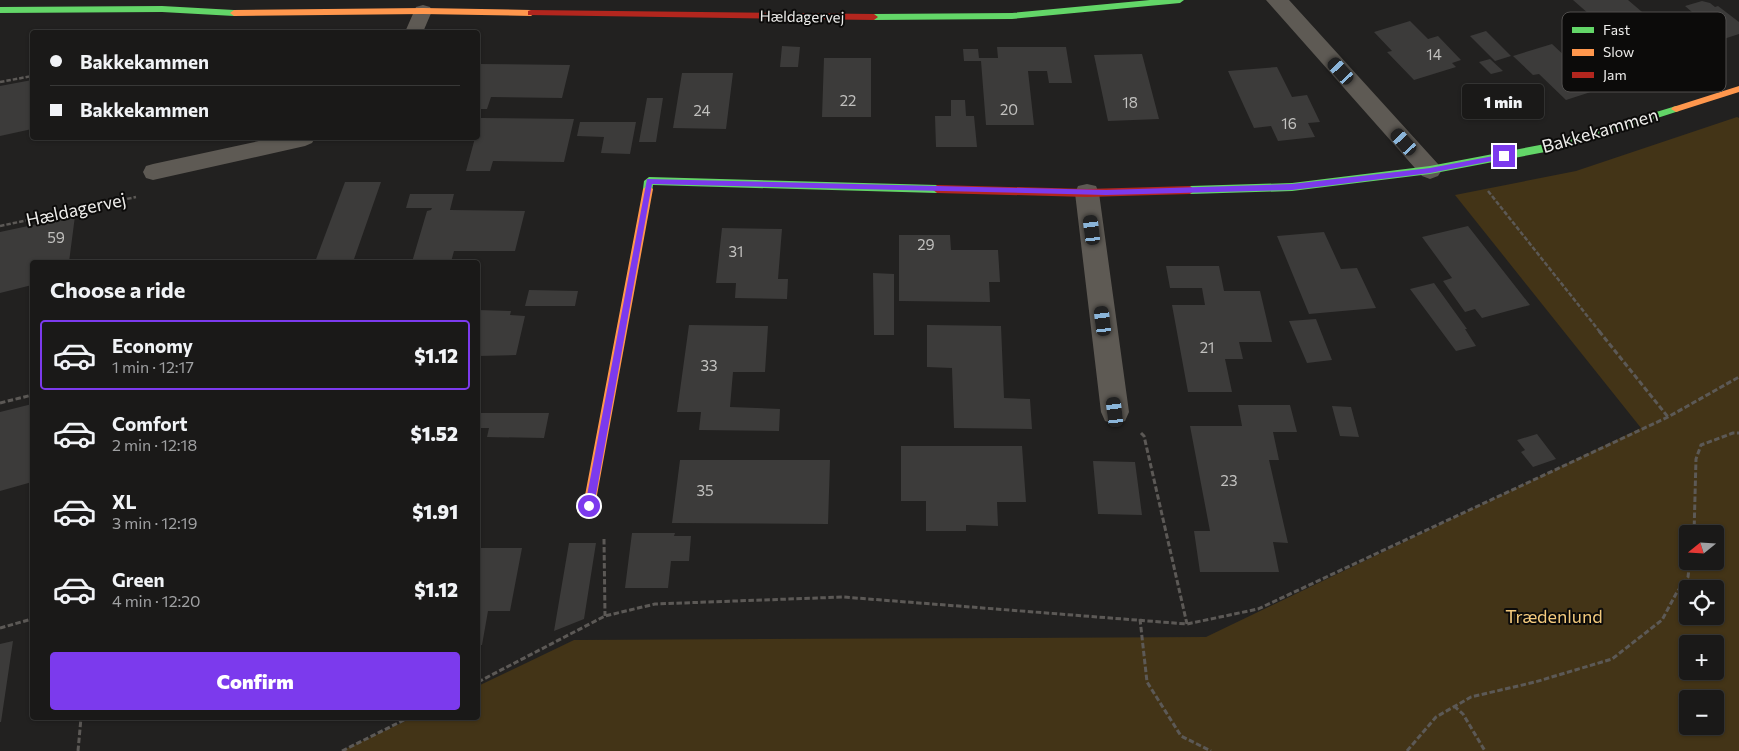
<!DOCTYPE html>
<html lang="en">
<head>
<meta charset="utf-8">
<style>
	body { margin:0; font-family:Commissioner,sans-serif; background:#232221; color:#f1f3f6; height:100vh; display:flex; flex-direction:column; font-size:19px; white-space:nowrap }
	* { box-sizing:border-box; margin:0 }
	p { font-size:16px; color:#9fa0a2 }
	.icon { flex:none; width:28px; height:28px; fill:none; stroke:currentColor; stroke-width:2; stroke-linecap:round; stroke-linejoin:round }
	.map { position:relative; flex:1; overflow:hidden }
	.sheet { position:absolute; left:30px; top:260px; width:450px; height:460px; display:flex; flex-direction:column; background:#1a1918; border-radius:5px; box-shadow:0 1px 4px #0004,0 0 0 1px #383837 }
	.sheet>* { flex:none }
	.guide { position:absolute; left:30px; top:30px; width:450px; height:110px; border-radius:5px; box-shadow:0 1px 4px #0004,0 0 0 1px #383837; display:grid; align-content:center; height:110px; padding:0 20px; background:#1a1918 }
	.needle { width:32px; rotate:252deg }
	.fabs { position:absolute; left:1679px; top:525px; display:grid; gap:10px }
	.fabs a { display:grid; place-items:center; width:45px; height:45px; border-radius:5px; background:#1a1918; box-shadow:0 1px 4px #0004,0 0 0 1px #383837; font-size:25px }
	.end { position:absolute; width:22px; height:22px; margin:-11px; border:6px solid #7c3aed; background:#fff; box-shadow:0 0 0 2px #fff }
	.from { border-radius:50% }
	.bubble { position:absolute; height:35px; border-radius:5px; background:#1a1918; box-shadow:0 1px 4px #0004,0 0 0 1px #383837; font-size:16px; font-weight:800; line-height:35px; text-align:center }
	.car { position:absolute; width:15px; height:30px; margin:-15px -8px; border-radius:6px; box-shadow:0 0 4px 1px #0007; background:linear-gradient(#222 24%,#8ab4d8 0 40%,#222 0 76%,#8ab4d8 0 86%,#222 0) }
	.guide b { display:flex; align-items:center; gap:18px; height:48px; font-size:19px }
	.guide b+b { border-top:1px solid #383837 }
	.guide i { width:12px; height:12px; background:#f1f3f6 }
	ul { padding:0; list-style:none }
	li { display:flex; align-items:center; gap:15px; height:70px; margin:0 10px 8px; padding:0 10px; border:2px solid transparent; border-radius:5px }
	li div { flex:1 }
	li b { display:block; font-size:19px }
	li em { font-style:normal; font-weight:800 }
	li.selected { border-color:#7c3aed }
	li>.icon { width:45px; height:45px; stroke-width:1.5 }
	h2 { padding:0 20px; font-size:22px; line-height:60px }
	.primary-button { display:flex; gap:10px; margin-top:auto; padding:10px 20px }
	.primary-button a { flex:1; height:58px; border-radius:5px; background:#7c3aed; color:#fff; font-size:20px; font-weight:800; line-height:58px; text-align:center }
	.map>svg:first-child { display:block }
</style>
</head>
<body>
<div class="map">
<svg width="1739" height="751" viewBox="0 0 1739 751">
	<rect width="100%" height="100%" fill="#222120"/>
	<!-- green -->
	<path fill="#433417" fill-rule="evenodd" d="M1737 117 1739 118V751H341L412 718H478V686L574 640 1206 637 1641 428 1455 195 1576 171ZM1688 534H1715V561H1688ZM1688 589H1715V616H1688ZM1688 644H1715V671H1688ZM1688 699H1715V726H1688Z"/>
	<!-- building -->
	<path fill="#3c3b3a" d="M1573 0H1628L1689 52 1647 65Z
		M1702 1 1710 3 1715 7 1718 6 1739 22V34L1702 46 1670 19 1692 12 1685 6Z
		M1410 21 1428 39 1438 36 1461 60 1452 63 1456 67 1414 80 1387 52 1392 51 1374 32Z
		M1486 31 1511 56 1495 61 1470 36Z
		M1552 44 1600 89 1566 100 1539 74 1533 75 1513 56Z
		M782 46 800 47 798 67H780Z
		M997 47H1066L1072 83H1049L1047 71H1028L1034 125H986L981 61H964L963 49H978L979 58H998Z
		M1142 54 1159 119 1108 121 1094 55Z
		M824 58H871V117H822Z
		M1490 59 1503 71 1491 74 1479 62Z
		M478 64 570 65 562 98 491 97 487 109H478Z
		M1277 67 1292 97 1307 95 1320 122 1308 123 1315 137 1278 141 1271 126 1254 128 1228 71Z
		M682 73H733L726 129 673 128Z
		M32 80V129L0 136V86Z
		M647 98H663L656 142H639Z
		M951 100H965L966 116H974L977 147H936L935 116H951Z
		M481 118 574 119 564 162 493 161 490 171H466L475 138H478Z
		M580 122H636L630 154 601 153 604 137 577 136Z
		M345 182H381L353 262H315Z
		M410 194H454L450 210 525 211 515 251H454L451 262H412L427 211 431 210 432 208H406Z
		M75 216 69 262H32V285L0 293V232Z
		M1468 226 1530 305 1482 318 1475 309 1465 312 1443 281 1452 278 1422 237Z
		M722 228 782 229 778 279H788L787 299 735 298 736 283H716Z
		M1324 232 1341 269 1357 268 1376 308 1309 314 1277 236Z
		M899 235H950L951 250H998L1000 282H989L990 302 899 301Z
		M1166 266H1219L1224 291H1260L1272 342H1239L1243 359H1225L1232 392H1188L1172 305H1205L1202 288H1170Z
		M873 273 894 274V335H874Z
		M1434 283 1467 329H1465L1476 346 1456 351 1410 289Z
		M529 290 578 291 575 306H525Z
		M478 310 511 311 510 315 525 316 516 355 478 356Z
		M1316 319 1332 360 1307 363 1289 321Z
		M689 325 768 326 765 372H733L730 407 780 409 779 431 699 430 701 412H677Z
		M927 325 1001 326 1004 398 1030 399 1032 429 954 428 952 368 927 367Z
		M32 404V482L0 491V412Z
		M1238 405H1290L1297 432H1273L1279 460H1269L1288 543 1273 542 1279 572H1200L1194 531H1210L1190 426H1242Z
		M1332 406 1351 407 1359 437 1340 436Z
		M478 413H549L544 438 487 437 489 428H478Z
		M1537 434 1556 459 1533 467 1521 452 1525 450 1517 440Z
		M901 446H1022L1026 502H997L998 526 966 525V531H926V501H901Z
		M680 460H830L828 524 672 523Z
		M1093 461 1135 462 1142 515 1098 514Z
		M632 533H675L674 536H691L689 561H671L668 588H625Z
		M569 543H596L584 619 554 631Z
		M478 548H522L510 611H488L482 645H478Z
		M13 641 1 722H0V644Z"/>
	<g fill="none" stroke-linecap="round" stroke-linejoin="round">
		<!-- path-far1 -->
		<path stroke="#5c5956" stroke-width="2.5" stroke-dasharray="4.5 2" stroke-linecap="butt" d="M0 82 32 76
			M1488 191 1600 332
			M0 226 136 197"/>
		<!-- path -->
		<path stroke="#5c5956" stroke-width="3" stroke-dasharray="5.5 2.5" stroke-linecap="butt" d="M1599 331 1668 417
			M0 403 32 395
			M1141 433 1144 436 1187 624
			M1694 534 1696 459 1701 445 1733 433H1739
			M604 539 605 616
			M1140 619 1147 682 1181 736 1211 751
			M0 628 32 619
			M478 682 605 616 655 604 843 597 1187 624 1258 609 1668 417 1739 377
			M1454 706 1463 714 1485 751
			M78 751 81 718
			M342 751 408 718
			M1407 751 1436 717 1471 697 1535 682 1612 659 1662 620 1677 592 1688 577 1690 561"/>
		<!-- lane -->
		<path fill="#5e5a54" fill-rule="evenodd" d="M423 5 430 7 432 11 423 32H405L416 7Z
			M273 138H315L312 143 305 146 153 180 146 178 143 172 146 166 153 164Z"/>
		<!-- street -->
		<path fill="#5e5a54" fill-rule="evenodd" d="M1266 0H1289L1438 164 1442 170 1438 176 1430 179 1422 176Z
			M1087 184 1096 186 1099 193 1129 412 1125 421 1115 424 1105 421 1101 412 1075 193 1078 186Z"/>
		<!-- fast -->
		<path fill="#63d668" fill-rule="evenodd" d="M1150 0H1184L1180 3 1012 19 874 20 870 17 874 14 1012 13Z
			M162 6 234 10 238 13 234 16 162 12 0 13V7Z
			M1676 106 1679 107V111L1561 149 1430 174 1292 191 1190 194 1185 190 1190 186 1292 183 1430 166 1561 141Z
			M649 177 937 185 942 189 937 193 653 185 652 192 648 193 643 189 644 181Z"/>
		<!-- slow -->
		<path fill="#ff974d" fill-rule="evenodd" d="M423 8 531 10 535 13 531 16 423 14 234 16 230 13 234 10Z
			M1739 86V92L1676 112 1671 109 1673 107Z
			M648 185 653 189 595 506 593 510 589 512 585 510 583 506 643 189Z"/>
		<!-- jam -->
		<path fill="#b3261e" fill-rule="evenodd" d="M531 10 874 14 878 17 874 20 528 15V11Z
			M937 185 1087 189 1190 186 1195 190 1190 194 1087 197 937 193 932 189Z"/>
	</g>
	<!-- route -->
	<path fill="#7c3aed" d="M1504 154 1508 156 1507 158 1430 173 1292 190 1106 195 652 184 594 506 589 510 585 506 647 179 1106 190 1292 184 1430 168Z"/>
	<g text-anchor="middle" stroke-width="4" stroke-linejoin="round" paint-order="stroke">
		<!-- far-street labels -->
		<g font-size="15" fill="#edecea" stroke="#0c0b0a">
			<text transform="translate(802 17) rotate(1)" y="5">Hældagervej</text>
		</g>
		<!-- number labels -->
		<g font-size="15" fill="#c1c0be">
			<text x="1434" y="60">14</text>
			<text x="848" y="106">22</text>
			<text x="1130" y="108">18</text>
			<text x="1009" y="115">20</text>
			<text x="702" y="116">24</text>
			<text x="1289" y="129">16</text>
			<text x="56" y="243">59</text>
			<text x="926" y="250">29</text>
			<text x="736" y="257">31</text>
			<text x="1207" y="353">21</text>
			<text x="709" y="371">33</text>
			<text x="1229" y="486">23</text>
			<text x="705" y="496">35</text>
		</g>
		<!-- street labels -->
		<g font-size="18" fill="#edecea" stroke="#0c0b0a">
			<text transform="translate(1600 131) rotate(-16)" y="6">Bakkekammen</text>
			<text transform="translate(76 210) rotate(-12)" y="6">Hældagervej</text>
		</g>
		<!-- park labels -->
		<g font-size="18" fill="#f4ca7d" stroke="#0c0b0a">
			<text x="1554" y="623">Trædenlund</text>
		</g>
	</g>
	<!-- legend -->
	<rect x="1562" y="12" width="164" height="80" rx="8" fill="#0c0b0a" stroke="#504e4d" stroke-width="1"/>
	<rect x="1572" y="27" width="22" height="6" fill="#63d668"/>
	<rect x="1572" y="49" width="22" height="7" fill="#ff974d"/>
	<rect x="1572" y="72" width="22" height="6" fill="#b3261e"/>
	<g font-size="14" fill="#edecea">
		<text x="1603" y="35">Fast</text>
		<text x="1603" y="57">Slow</text>
		<text x="1603" y="80">Jam</text>
	</g>
</svg>
<div class="fabs">
<a><svg class="needle" viewBox="-14 -14 28 28"><path d="M0-13l5 13h-10z" fill="#e53935"/><path d="M0 13l5-13h-10z" fill="#9fa0a2"/></svg></a>
<a><svg class="icon" aria-label="locate" viewBox="0 0 24 24"><circle cx="12" cy="12" r="6"/><path d="M12 2v4M12 18v4M2 12h4M18 12h4"/></svg></a>
<a>+</a>
<a>−</a>
</div>
<i class="end from" style="left:589px;top:506px"></i>
<i class="end" style="left:1504px;top:156px"></i>
<div class="bubble" style="left:1462px;top:84px;width:82px">1 min</div>
<i class="car" style="left:1341px;top:71px;rotate:318deg"></i>
<i class="car" style="left:1404px;top:142px;rotate:318deg"></i>
<i class="car" style="left:1092px;top:230px;rotate:353deg"></i>
<i class="car" style="left:1103px;top:321px;rotate:353deg"></i>
<i class="car" style="left:1115px;top:412px;rotate:353deg"></i>
<div class="guide">
<b><i class="from"></i>Bakkekammen</b>
<b><i></i>Bakkekammen</b>
</div>
<section class="sheet">
<h2>Choose a ride</h2>
<ul>
<li class="selected"><svg class="icon" aria-label="car" viewBox="0 0 24 24"><path d="M5 17H2v-5l4-1 3-4h7l3 4 3 1v5h-3M9 17h6M6 11h13"/><circle cx="7" cy="17" r="2"/><circle cx="17" cy="17" r="2"/></svg><div><b>Economy</b><p>1 min · 12:17</p></div><em>$1.12</em></li>
<li><svg class="icon" aria-label="car" viewBox="0 0 24 24"><path d="M5 17H2v-5l4-1 3-4h7l3 4 3 1v5h-3M9 17h6M6 11h13"/><circle cx="7" cy="17" r="2"/><circle cx="17" cy="17" r="2"/></svg><div><b>Comfort</b><p>2 min · 12:18</p></div><em>$1.52</em></li>
<li><svg class="icon" aria-label="car" viewBox="0 0 24 24"><path d="M5 17H2v-5l4-1 3-4h7l3 4 3 1v5h-3M9 17h6M6 11h13"/><circle cx="7" cy="17" r="2"/><circle cx="17" cy="17" r="2"/></svg><div><b>XL</b><p>3 min · 12:19</p></div><em>$1.91</em></li>
<li><svg class="icon" aria-label="car" viewBox="0 0 24 24"><path d="M5 17H2v-5l4-1 3-4h7l3 4 3 1v5h-3M9 17h6M6 11h13"/><circle cx="7" cy="17" r="2"/><circle cx="17" cy="17" r="2"/></svg><div><b>Green</b><p>4 min · 12:20</p></div><em>$1.12</em></li>
</ul>
<div class="primary-button"><a>Confirm</a></div>
</section>
</div>
</body>
</html>
